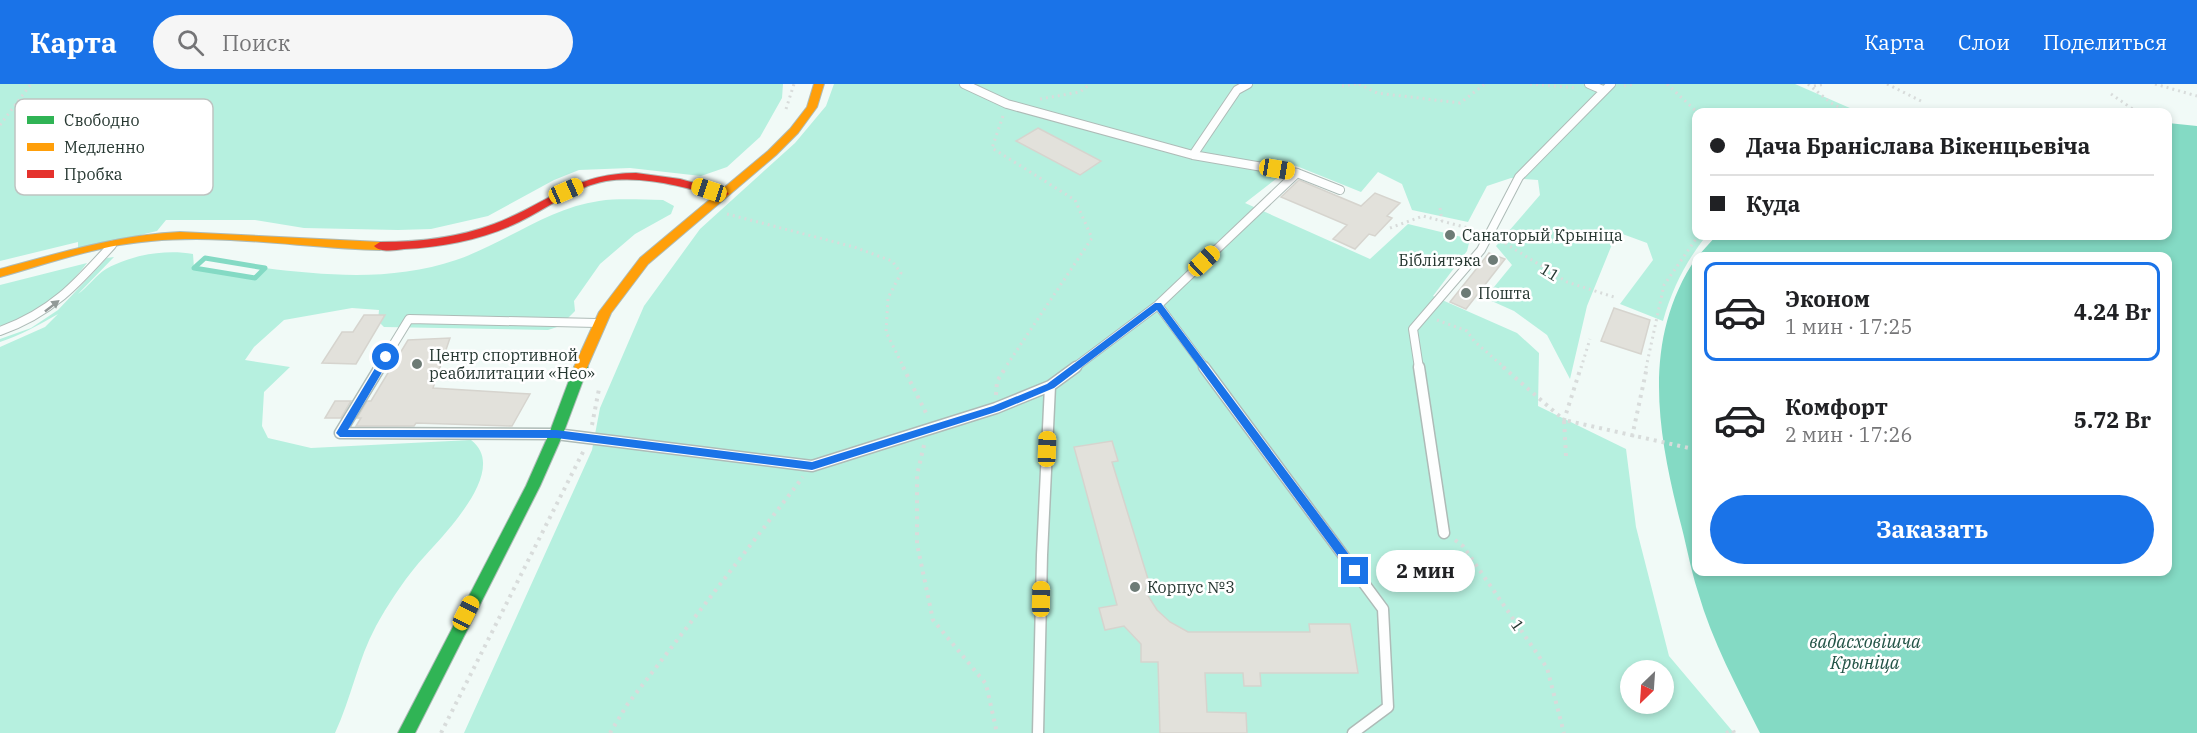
<!DOCTYPE html>
<html lang="ru">
<head>
<meta charset="utf-8">
<style>
	body { margin:0; font-family:"IBM Plex Serif",serif; background:#f6f6f6; color:#202124; height:100vh; display:flex; flex-direction:column; font-size:22px; white-space:nowrap }
	* { box-sizing:border-box; margin:0 }
	p { font-size:20px; color:#757577 }
	.icon { flex:none; width:33px; height:33px; fill:none; stroke:currentColor; stroke-width:2; stroke-linecap:round; stroke-linejoin:round }
	.map { position:relative; flex:1; overflow:hidden }
	.details { position:absolute; left:1692px; top:168px; width:480px; height:324px; display:flex; flex-direction:column; background:#fff; border-radius:12px; box-shadow:0 3px 9px #0003 }
	.details>* { flex:none }
	.top-card { position:absolute; left:1692px; top:24px; width:480px; height:132px; border-radius:12px; box-shadow:0 3px 9px #0003; display:grid; align-content:center; height:132px; padding:0 18px; background:#fff }
	.needle { width:39px; rotate:205deg }
	.buttons { position:absolute; left:1620px; top:576px; display:grid; gap:12px }
	.buttons a { display:grid; place-items:center; width:54px; height:54px; border-radius:50%; background:#fff; box-shadow:0 3px 9px #0003; font-size:30px }
	.end { position:absolute; width:27px; height:27px; margin:-14px; border:8px solid #1a73e8; background:#fff; box-shadow:0 0 0 3px #fff }
	.from { border-radius:50% }
	.bubble { position:absolute; height:42px; border-radius:21px; background:#fff; box-shadow:0 3px 9px #0003; font-size:20px; font-weight:700; line-height:42px; text-align:center }
	.car { position:absolute; width:18px; height:36px; margin:-18px -9px; border-radius:8px; box-shadow:0 0 4px 2px #0007; background:linear-gradient(#f5c518 24%,#345 0 40%,#f5c518 0 76%,#345 0 86%,#f5c518 0) }
	.top-card b { display:flex; align-items:center; gap:21px; height:57px; font-size:22px }
	.top-card b+b { border-top:2px solid #e0e0e0 }
	.top-card i { width:15px; height:15px; background:#202124 }
	ul { padding:10px 0 0; list-style:none }
	li { display:flex; align-items:center; gap:18px; height:99px; margin:0 12px 9px; padding:0 6px; border:3px solid transparent; border-radius:12px }
	li div { flex:1 }
	li b { display:block; font-size:22px }
	li em { font-style:normal; font-weight:700 }
	li.selected { border-color:#1a73e8 }
	li>.icon { width:54px; height:54px; stroke-width:1.5 }
	.button { display:flex; gap:12px; margin-top:auto; padding:12px 18px }
	.button a { flex:1; height:69px; border-radius:36px; background:#1a73e8; color:#fff; font-size:24px; font-weight:700; line-height:69px; text-align:center }
	header { display:flex; align-items:center; gap:36px; box-sizing:border-box; height:84px; padding:0 30px; background:#1a73e8; color:#fff }
	header strong { font-size:28px }
	nav { display:flex; gap:33px; margin-inline-start:auto; font-size:21px }
	.search { width:420px; height:54px; background:#f6f6f6; display:flex; align-items:center; gap:15px; box-sizing:border-box; padding:0 21px; border-radius:33px; color:#757577; font-size:22px }
	.map>svg:first-child { display:block }
</style>
</head>
<body>
<header>
<strong>Карта</strong>
<div class="search"><svg class="icon" aria-label="search" viewBox="0 0 24 24"><circle cx="10" cy="10" r="6"/><path d="M15 15l6 6"/></svg>Поиск</div>
<nav><a>Карта</a><a>Слои</a><a>Поделиться</a></nav>
</header>
<div class="map">
<svg width="2197" height="649" viewBox="0 0 2197 649">
	<rect width="100%" height="100%" fill="#f1faf7"/>
	<!-- green -->
	<path fill="#b6f0df" fill-rule="evenodd" d="M0 0H783L782 14 760 53 727 83 701 92 630 84 579 86 554 96 488 132 431 145 398 146 304 144 255 136H166L157 147 78 166V158L0 177Z
		M834 0H1795L1859 28H1696V152H1706C1685 179 1672 205 1663 237L1620 220 1653 176 1647 159 1617 148 1587 222 1570 295 1547 251 1514 227 1485 214 1512 181 1496 162 1540 111 1538 96 1511 94 1487 102 1468 138 1412 126 1402 100 1378 88 1361 108 1294 81 1245 119 1370 175 1408 140 1470 155 1467 167 1433 212 1517 249 1539 269 1538 322 1626 365 1636 443 1669 572 1734 649H464L592 366 600 324 644 222 700 145 795 59 826 22ZM1630 586H1664V620H1630Z
		M663 116 674 122 671 130 635 150 600 180 574 217 575 227 560 242 548 246 384 243 378 237 379 226 352 224 284 236 254 263 245 276 290 283 264 308 262 342 268 354 311 364 471 356C512 387 437 457 417 481 402 499 387 522 376 542 358 575 351 615 335 649H0V263L45 243 58 230C39 241 21 251 0 258V255L31 244 58 226 107 174 114 173 78 210C88 203 96 191 106 185 131 171 165 165 193 170L194 184 254 195 265 184C328 192 395 197 456 176 504 160 548 124 599 117 620 114 642 116 663 116Z
		M87 179C63 210 38 231 0 242V201Z"/>
	<!-- water -->
	<path fill="#84dac4" d="M2168 39 2197 42V649H1760C1737 603 1712 557 1698 508 1690 483 1686 458 1679 433 1657 345 1642 254 1696 174V488H2168V172H1698L1716 152H2168Z"/>
	<g fill="none" stroke-linecap="round" stroke-linejoin="round">
		<!-- stream -->
		<path stroke="#84dac4" stroke-width="5" d="M205 174 265 184 255 194 194 184Z"/>
	</g>
	<!-- building -->
	<path fill="#e2e1db" stroke="#d6d4ce" stroke-width="1.5" d="M1038 44 1101 77 1080 91 1016 57Z
		M1299 96 1361 122 1375 109 1400 119 1387 132 1392 134 1375 152 1369 150 1355 165 1333 155 1347 141 1281 113Z
		M1489 169 1505 175 1466 225 1450 218Z
		M1614 224 1650 236 1641 270 1601 257Z
		M364 231H385L356 280 322 279 342 248H353Z
		M450 254 433 304 530 310 512 342 416 339 414 342H356L361 334H357L367 317H371L408 256Z
		M335 317H351L341 334H325Z
		M1112 357 1118 377 1112 378 1148 495 1145 507 1157 526 1170 538 1188 548H1310L1309 540H1350L1358 589H1260L1261 602H1244L1243 589H1205L1207 628 1246 629 1247 649H1160L1158 578H1141V560L1124 542 1105 546 1099 524 1117 521 1074 363Z"/>
	<g fill="none" stroke-linecap="round" stroke-linejoin="round">
		<!-- lane-far1 casing -->
		<g stroke="#aebbb7" stroke-width="10">
			<path id="lane-far1" d="M964 0 1007 20 1193 71 1297 89 1340 106
				M1589 0 1603 6
				M1193 71 1237 6 1248 0
				M1158 221 1205 284
				M0 247C51 229 77 200 112 161
				M379 284 409 235 597 239
				M1074 284 1158 221 1297 89
				M1419 284 1413 245 1481 166 1519 93 1611 0"/>
		</g>
		<!-- lane casing -->
		<g stroke="#aebbb7" stroke-width="13">
			<path id="lane" d="M1204 283 1383 525 1388 623 1353 649
				M1419 283 1444 449
				M340 349 556 350 812 382 996 324 1050 302
				M340 349 380 283
				M1038 649 1042 471 1050 302 1076 283"/>
		</g>
		<!-- fast casing -->
		<g stroke="#aebbb7" stroke-width="2">
			<path id="fast" d="M581 278 588 283 563 350 540 402 415 649H398L526 402 549 350 574 283Z"/>
		</g>
		<!-- slow casing -->
		<g stroke="#aebbb7" stroke-width="2">
			<path id="slow" d="M814 0H824L817 23 798 49 776 71 648 180 611 229 586 286H576L574 283 599 228 640 174 768 67 790 45 807 23Z
				M180 148 380 158 386 162 380 166C304 164 227 150 151 157 99 161 50 179 0 193V185C60 169 117 151 180 148Z"/>
		</g>
		<!-- jam casing -->
		<g stroke="#aebbb7" stroke-width="2">
			<path id="jam" d="M636 89 680 95 727 108 729 110 723 113C685 104 646 91 606 97 574 103 548 124 519 138 484 155 444 163 404 165 395 166 381 169 374 162L380 158C419 158 457 154 494 140 547 120 574 89 636 89Z"/>
		</g>
		<!-- path-far1 -->
		<path stroke="#d8dcdb" stroke-width="3" stroke-dasharray="2 4" stroke-linecap="butt" d="M1359 0 1377 9 1460 19 1485 0
			M1530 0 1578 4
			M1667 0 1697 28
			M1808 0 1831 19 1849 28
			M1887 0 1921 17
			M2155 0 2197 12
			M1342 2 1356 0
			M1624 2 1635 0
			M1814 2 1825 0
			M2111 10 2137 28
			M1040 15 1080 8 1090 0
			M786 25 794 0
			M1003 32 992 64 1075 116 1092 154 1005 284
			M0 41 31 0
			M1440 124 1442 137
			M727 130 854 163 892 177 901 189 888 214 886 248 904 284
			M1390 144 1423 132 1468 144 1475 152
			M1500 156 1567 198 1617 214
			M1437 236 1467 247 1474 257 1505 284
			M1581 284 1590 255
			M1646 284 1664 201 1698 152"/>
		<!-- path -->
		<path stroke="#d8dcdb" stroke-width="4" stroke-dasharray="3 5" stroke-linecap="butt" d="M903 283 928 333
			M1503 283 1564 336 1581 283
			M996 311 997 297 1006 283
			M592 341 599 305
			M1632 353 1647 283
			M924 361 917 391V460L933 536 986 600 997 649
			M1566 372 1564 336 1689 364
			M1455 456 1463 462 1547 584 1564 649
			M441 649 584 366
			M610 649 627 621 803 393
			M1726 649 1733 646 1734 649"/>
		<!-- lane-far1 -->
		<use href="#lane-far1" stroke="#fdfefe" stroke-width="8"/>
		<!-- lane -->
		<use href="#lane" stroke="#fdfefe" stroke-width="10"/>
		<!-- fast -->
		<use href="#fast" fill="#30b455" fill-rule="evenodd"/>
		<!-- slow -->
		<use href="#slow" fill="#ff9f0a" fill-rule="evenodd"/>
		<!-- jam -->
		<use href="#jam" fill="#e5322d" fill-rule="evenodd"/>
	</g>
	<!-- one-way arrows -->
	<defs><path id="oneway-solid" d="M-6-.8H1V-3.2L6.5 0L1 3.2V.8H-6Z" transform="scale(1.5)"/></defs>
	<use fill="#929a98" href="#oneway-solid" transform="translate(52 222) rotate(-38)"/>
	<!-- route -->
	<path fill="#1a73e8" d="M1155 219H1161L1359 484V490H1351L1157 226 1054 304 999 327 812 386 556 354 340 353 336 349 383 271 386 270 391 273 348 346H556L812 378 993 322 1047 300Z"/>
	<!-- markers -->
	<g fill="#6d7b76" stroke="#fff" stroke-width="2">
		<circle cx="1450" cy="151" r="6"/>
		<circle cx="1493" cy="176" r="6"/>
		<circle cx="1466" cy="209" r="6"/>
		<circle cx="417" cy="280" r="6"/>
		<circle cx="1135" cy="503" r="6"/>
	</g>
	<g text-anchor="middle" stroke-width="5" stroke-linejoin="round" paint-order="stroke">
		<!-- poi labels -->
		<g font-size="16" fill="#263731" stroke="#fff" text-anchor="start">
			<text x="1462" y="157">Санаторый Крыніца</text>
			<text x="1481" y="182" text-anchor="end">Бібліятэка</text>
			<text x="1478" y="215">Пошта</text>
			<text x="429" y="277">Центр спортивной<tspan x="429" dy="18">реабилитации «Нео»</tspan></text>
			<text x="1147" y="509">Корпус №3</text>
		</g>
		<!-- street labels -->
		<g font-size="16" fill="#263731" stroke="#fff">
			<text transform="translate(1550 188) rotate(32)" y="6">11</text>
			<text transform="translate(1518 541) rotate(55)" y="6">1</text>
		</g>
		<!-- water labels -->
		<g font-size="18" font-style="italic" fill="#235447" stroke="#fff">
			<text x="1865" y="564">вадасховішча<tspan x="1865" dy="21">Крыніца</tspan></text>
		</g>
	</g>
	<!-- legend -->
	<rect x="15" y="15" width="198" height="96" rx="9" fill="#fff" stroke="#bec3c1" stroke-width="1.5"/>
	<rect x="27" y="32" width="27" height="8" fill="#30b455"/>
	<rect x="27" y="59" width="27" height="8" fill="#ff9f0a"/>
	<rect x="27" y="86" width="27" height="8" fill="#e5322d"/>
	<g font-size="16" fill="#263731">
		<text x="64" y="42">Свободно</text>
		<text x="64" y="69">Медленно</text>
		<text x="64" y="96">Пробка</text>
	</g>
</svg>
<div class="buttons">
<a><svg class="needle" viewBox="-14 -14 28 28"><path d="M0-13l5 13h-10z" fill="#e53935"/><path d="M0 13l5-13h-10z" fill="#757577"/></svg></a>
</div>
<i class="end from" style="left:386px;top:273px"></i>
<i class="end" style="left:1355px;top:487px"></i>
<div class="bubble" style="left:1376px;top:466px;width:99px">2 мин</div>
<i class="car" style="left:1277px;top:85px;rotate:99deg"></i>
<i class="car" style="left:709px;top:106px;rotate:288deg"></i>
<i class="car" style="left:566px;top:107px;rotate:66deg"></i>
<i class="car" style="left:1204px;top:177px;rotate:47deg"></i>
<i class="car" style="left:1047px;top:365px;rotate:2deg"></i>
<i class="car" style="left:1041px;top:515px;rotate:1deg"></i>
<i class="car" style="left:466px;top:529px;rotate:27deg"></i>
<div class="top-card">
<b><i class="from"></i>Дача Браніслава Вікенцьевіча</b>
<b><i></i>Куда</b>
</div>
<section class="details">
<ul>
<li class="selected"><svg class="icon" aria-label="car" viewBox="0 0 24 24"><path d="M5 17H2v-5l4-1 3-4h7l3 4 3 1v5h-3M9 17h6M6 11h13"/><circle cx="7" cy="17" r="2"/><circle cx="17" cy="17" r="2"/></svg><div><b>Эконом</b><p>1 мин · 17:25</p></div><em>4.24 Br</em></li>
<li><svg class="icon" aria-label="car" viewBox="0 0 24 24"><path d="M5 17H2v-5l4-1 3-4h7l3 4 3 1v5h-3M9 17h6M6 11h13"/><circle cx="7" cy="17" r="2"/><circle cx="17" cy="17" r="2"/></svg><div><b>Комфорт</b><p>2 мин · 17:26</p></div><em>5.72 Br</em></li>
</ul>
<div class="button"><a>Заказать</a></div>
</section>
</div>
</body>
</html>
